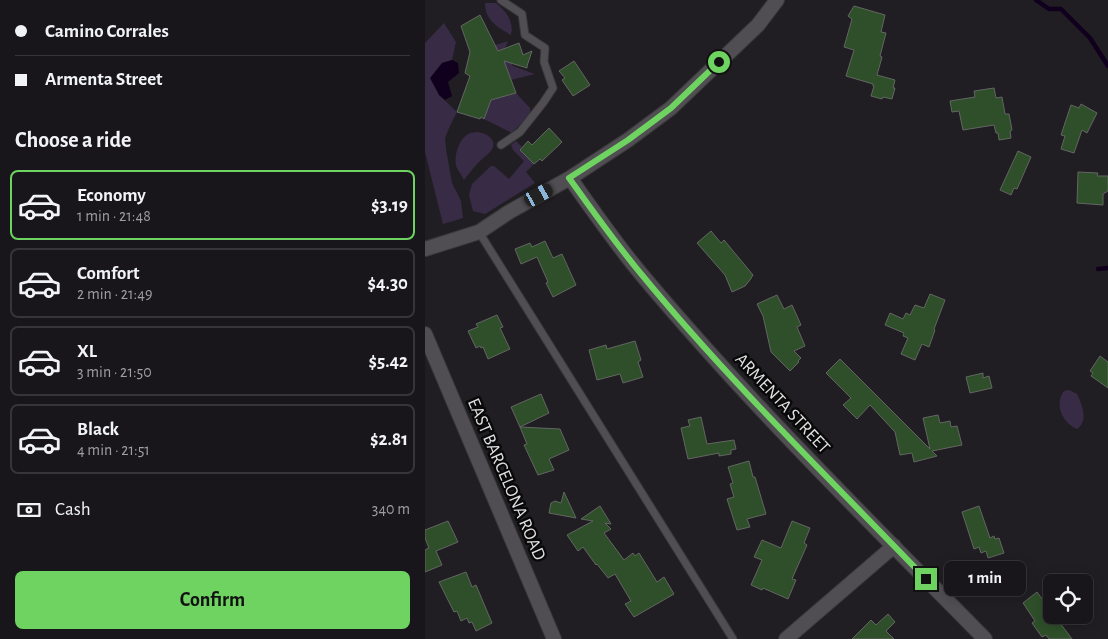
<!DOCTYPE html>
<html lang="en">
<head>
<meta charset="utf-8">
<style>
	body { margin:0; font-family:"Alegreya Sans",sans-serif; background:#252327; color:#f1f3f6; height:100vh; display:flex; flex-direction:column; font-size:19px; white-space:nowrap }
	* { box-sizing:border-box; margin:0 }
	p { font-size:16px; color:#9f9fa2 }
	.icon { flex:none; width:28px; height:28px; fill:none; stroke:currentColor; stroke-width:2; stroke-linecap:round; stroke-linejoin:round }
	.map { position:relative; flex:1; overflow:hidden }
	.sheet { display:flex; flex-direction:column; background:#18161a; width:425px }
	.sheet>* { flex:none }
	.banner { display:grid; align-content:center; height:110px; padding:0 15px; background:#18161a }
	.fabs { position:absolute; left:618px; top:574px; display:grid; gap:10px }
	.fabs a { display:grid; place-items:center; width:50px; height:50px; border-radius:8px; background:#18161a; box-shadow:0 2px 12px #0003,0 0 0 1px #363539; font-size:25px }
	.end { position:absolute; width:22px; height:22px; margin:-11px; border:6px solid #6ed360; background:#111; box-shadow:0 0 0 2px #111 }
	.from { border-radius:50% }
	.bubble { position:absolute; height:35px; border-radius:8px; background:#18161a; box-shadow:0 2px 12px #0003,0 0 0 1px #363539; font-size:16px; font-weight:600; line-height:35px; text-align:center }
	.car { position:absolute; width:15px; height:30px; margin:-15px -8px; border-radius:6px; box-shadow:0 0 4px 1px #0007; background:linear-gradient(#222 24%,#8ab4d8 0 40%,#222 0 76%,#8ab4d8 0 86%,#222 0) }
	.banner b { display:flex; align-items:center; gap:18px; height:48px; font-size:19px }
	.banner b+b { border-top:1px solid #363539 }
	.banner i { width:12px; height:12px; background:#f1f3f6 }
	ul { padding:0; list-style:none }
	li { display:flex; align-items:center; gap:15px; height:70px; margin:0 10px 8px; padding:0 5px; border:2px solid #363539; border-radius:8px }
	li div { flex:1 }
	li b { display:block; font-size:19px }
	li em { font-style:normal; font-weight:600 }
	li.active { border-color:#6ed360 }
	li>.icon { width:45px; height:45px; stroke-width:1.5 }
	h2 { padding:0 15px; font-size:22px; line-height:60px }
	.pay { display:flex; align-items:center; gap:12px; height:55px; padding:0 15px; font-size:19px }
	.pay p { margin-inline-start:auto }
	.action { display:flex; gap:10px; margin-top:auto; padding:10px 15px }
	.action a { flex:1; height:58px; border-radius:8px; background:#6ed360; color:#111; font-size:20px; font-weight:600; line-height:58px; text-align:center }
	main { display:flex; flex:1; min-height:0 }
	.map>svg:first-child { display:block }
</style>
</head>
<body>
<main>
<section class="sheet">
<div class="banner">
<b><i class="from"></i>Camino Corrales</b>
<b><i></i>Armenta Street</b>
</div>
<h2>Choose a ride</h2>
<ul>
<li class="active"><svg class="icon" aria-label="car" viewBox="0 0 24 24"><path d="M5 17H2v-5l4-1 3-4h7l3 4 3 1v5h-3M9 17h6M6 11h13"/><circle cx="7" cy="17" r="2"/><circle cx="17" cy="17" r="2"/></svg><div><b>Economy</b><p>1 min · 21:48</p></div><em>$3.19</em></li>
<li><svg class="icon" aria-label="car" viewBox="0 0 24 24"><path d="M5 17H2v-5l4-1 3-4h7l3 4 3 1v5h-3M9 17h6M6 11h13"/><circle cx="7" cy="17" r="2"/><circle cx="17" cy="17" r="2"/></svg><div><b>Comfort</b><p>2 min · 21:49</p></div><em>$4.30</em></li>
<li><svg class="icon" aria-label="car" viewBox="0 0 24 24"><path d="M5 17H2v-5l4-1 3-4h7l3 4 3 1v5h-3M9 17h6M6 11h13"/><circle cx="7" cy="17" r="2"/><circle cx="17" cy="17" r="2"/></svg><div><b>XL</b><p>3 min · 21:50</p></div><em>$5.42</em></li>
<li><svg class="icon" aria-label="car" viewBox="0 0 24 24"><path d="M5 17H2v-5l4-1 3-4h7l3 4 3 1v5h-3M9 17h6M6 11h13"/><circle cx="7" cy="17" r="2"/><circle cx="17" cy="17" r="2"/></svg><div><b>Black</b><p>4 min · 21:51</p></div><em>$2.81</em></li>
</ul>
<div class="pay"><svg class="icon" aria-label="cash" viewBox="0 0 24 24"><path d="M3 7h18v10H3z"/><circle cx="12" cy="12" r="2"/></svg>Cash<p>340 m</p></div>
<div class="action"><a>Confirm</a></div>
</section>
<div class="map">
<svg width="683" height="639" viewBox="0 0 683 639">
	<rect width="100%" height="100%" fill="#201e22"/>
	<!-- green -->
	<path fill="#382b45" d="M60 3H71C82 12 89 22 86 35 73 27 60 21 60 3Z
		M19 23 31 42 27 60 17 63 14 95 32 112 25 126 20 138 21 149 27 183 36 201 38 218 18 224 0 152V43Z
		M83 41 80 48 86 58V63L88 66 110 74 86 80 64 47Z
		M91 93 105 108V114L87 133 59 119 66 100Z
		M53 132C64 134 75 142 64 153 61 156 58 158 55 161 49 167 44 173 39 180 37 175 32 170 31 165 29 154 34 138 45 133 45 133 52 132 53 132Z
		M91 141 97 147 95 150 109 164 101 172 110 183 60 214 48 211 44 195 47 184 66 166H69L84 179 99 161 88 150 86 145Z
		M644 390 652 394C657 405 664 420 652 429 637 423 629 404 639 391Z"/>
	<!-- water -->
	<path fill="#10001e" d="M27 60 33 63 34 73 23 82 27 96 20 100 14 95 5 78 17 63Z"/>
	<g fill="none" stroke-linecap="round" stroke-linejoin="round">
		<!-- stream -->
		<path stroke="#10001e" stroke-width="4.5" d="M611 0 624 9H636L665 38 683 66
			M673 269 683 268"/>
	</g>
	<!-- building -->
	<path fill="#2e4f29" stroke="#636663" d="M429 6 460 15 456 32 461 33 455 56 457 57 452 75 470 80 468 88H470L467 99 458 97 457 99 446 96 449 86H448V84L421 76 429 50 419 47 427 19 423 16Z
		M55 15 73 51 94 43 98 55 107 51 102 66V68L79 61 91 93 66 100 59 119 56 117 55 119 32 112 45 76 40 73 45 52 36 26Z
		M149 61 165 85 148 96 137 80 140 78 134 71Z
		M569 88 571 98 577 97 580 114H584L587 130 585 131 586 138 574 140 573 133H571L569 125 538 130 534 111 527 112 525 101 550 97 549 91Z
		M656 104 672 113 662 133 657 130 649 153 636 149 640 136 636 135 646 105 654 108Z
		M124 128 137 142 117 161 115 159 109 164 95 150 103 141 107 145Z
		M593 151 606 157 592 189 589 188 586 195 575 190Z
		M653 172 673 173 672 176H683V191L678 194V205L652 203Z
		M286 231 296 243 299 240 328 275 325 280 320 286 307 292 300 275 272 243Z
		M120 241 128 258 137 254 151 285 128 297 121 283 123 282 112 257 96 264 90 249 105 243 107 247Z
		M505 294 520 300 509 329 510 330 504 347 497 344 490 360 476 354 483 338 478 336 479 333 460 325 465 313 478 319 481 313 485 315 490 305 499 308Z
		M352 295 359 309 367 305 376 325 372 327 380 346 369 351 376 358 373 361 374 362 365 371 346 352 338 316 332 304Z
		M72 315 78 327 75 328 85 349 63 359 58 347 56 348 55 346 51 348 43 331 53 327 51 324Z
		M210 341 216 360 213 362 218 377 198 383 195 374 172 380 164 350 181 345 182 349Z
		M675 356 683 362V388L666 376 668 373 665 371Z
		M415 359 505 449 498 418 513 415 515 423 525 421 526 427 532 426 537 445 507 451 512 456 489 462 487 453 475 455 470 432 445 405 432 419 418 405 426 398 401 373Z
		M558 373V378L564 376 567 388 545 393 541 377Z
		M116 394 124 413 95 427 86 407Z
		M276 417 282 444 309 440 311 449 306 450V454L294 456V453L263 459 256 428 265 426 263 420Z
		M95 427 135 429 144 450 124 459 129 470 113 475 99 445 102 444Z
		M324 461 328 477H330L341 514 322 519 325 527 312 530 302 499 309 497 305 484 308 483 303 467Z
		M139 492 151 518 124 513 126 503 130 501 136 503Z
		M175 506 186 524 180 523 186 529 179 533 199 560 208 553 210 556 214 553 232 582 239 577 249 594 209 617 200 604 206 601 190 574 183 578 172 564 171 565 158 547 153 551 142 535 168 521 156 519Z
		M554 506 565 538 569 536 570 539 574 538 579 553 563 558 561 551 556 553 554 547 549 549 537 512Z
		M23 521 33 542 11 551 17 565 0 572V550L4 548 0 538V530Z
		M367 521 385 528 379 543 382 545 367 579 371 580 363 599 338 588 337 590 326 585 337 560 329 557 337 540 356 548Z
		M41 572 47 587 51 585 67 623 51 631 47 622 44 623 42 618 36 621 32 611 29 612 14 582Z
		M612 592 620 603 626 599V615H629L647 639H624L621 635 617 637 607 623 610 621 598 603Z
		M463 614 470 622 461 631 469 639H427L446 620 451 625Z"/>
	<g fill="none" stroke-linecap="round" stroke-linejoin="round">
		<!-- service casing -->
		<g stroke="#39383a" stroke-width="9">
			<path id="service" d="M76 0 97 14 100 35 120 48 119 62 128 88 118 103 95 132 76 145
				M54 232 308 639"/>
		</g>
		<!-- minor casing -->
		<g stroke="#39383a" stroke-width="16">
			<path id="minor" d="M145 178C168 211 191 244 217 275 324 403 443 520 560 639
				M0 249 54 232 84 212 145 178 203 140 246 108 333 25 352 0
				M0 334 129 639
				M361 639 469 546"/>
		</g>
		<!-- service -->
		<use href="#service" stroke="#504e52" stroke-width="7"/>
		<!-- minor -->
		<use href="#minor" stroke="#504e52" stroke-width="14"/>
	</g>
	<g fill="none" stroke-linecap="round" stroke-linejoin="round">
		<!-- route -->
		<path stroke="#6ed360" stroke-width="6" d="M294 62 246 108 203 140 144 178C168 211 191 244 217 275 305 382 405 479 501 579"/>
	</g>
	<g text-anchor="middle" stroke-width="5" stroke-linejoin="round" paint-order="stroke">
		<!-- street labels -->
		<g font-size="18" fill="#e1e0e2" stroke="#09090a">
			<text transform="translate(358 403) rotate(47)" y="6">ARMENTA STREET</text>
			<text transform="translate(82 479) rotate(67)" y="6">EAST BARCELONA ROAD</text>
		</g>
	</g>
</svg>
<div class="fabs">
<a><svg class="icon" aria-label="locate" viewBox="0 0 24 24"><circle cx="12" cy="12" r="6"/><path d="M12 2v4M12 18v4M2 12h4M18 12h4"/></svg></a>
</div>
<i class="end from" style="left:294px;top:62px"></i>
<i class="end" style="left:501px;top:579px"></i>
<div class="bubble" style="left:519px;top:561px;width:82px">1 min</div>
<i class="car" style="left:114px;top:195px;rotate:61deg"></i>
</div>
</main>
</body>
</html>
